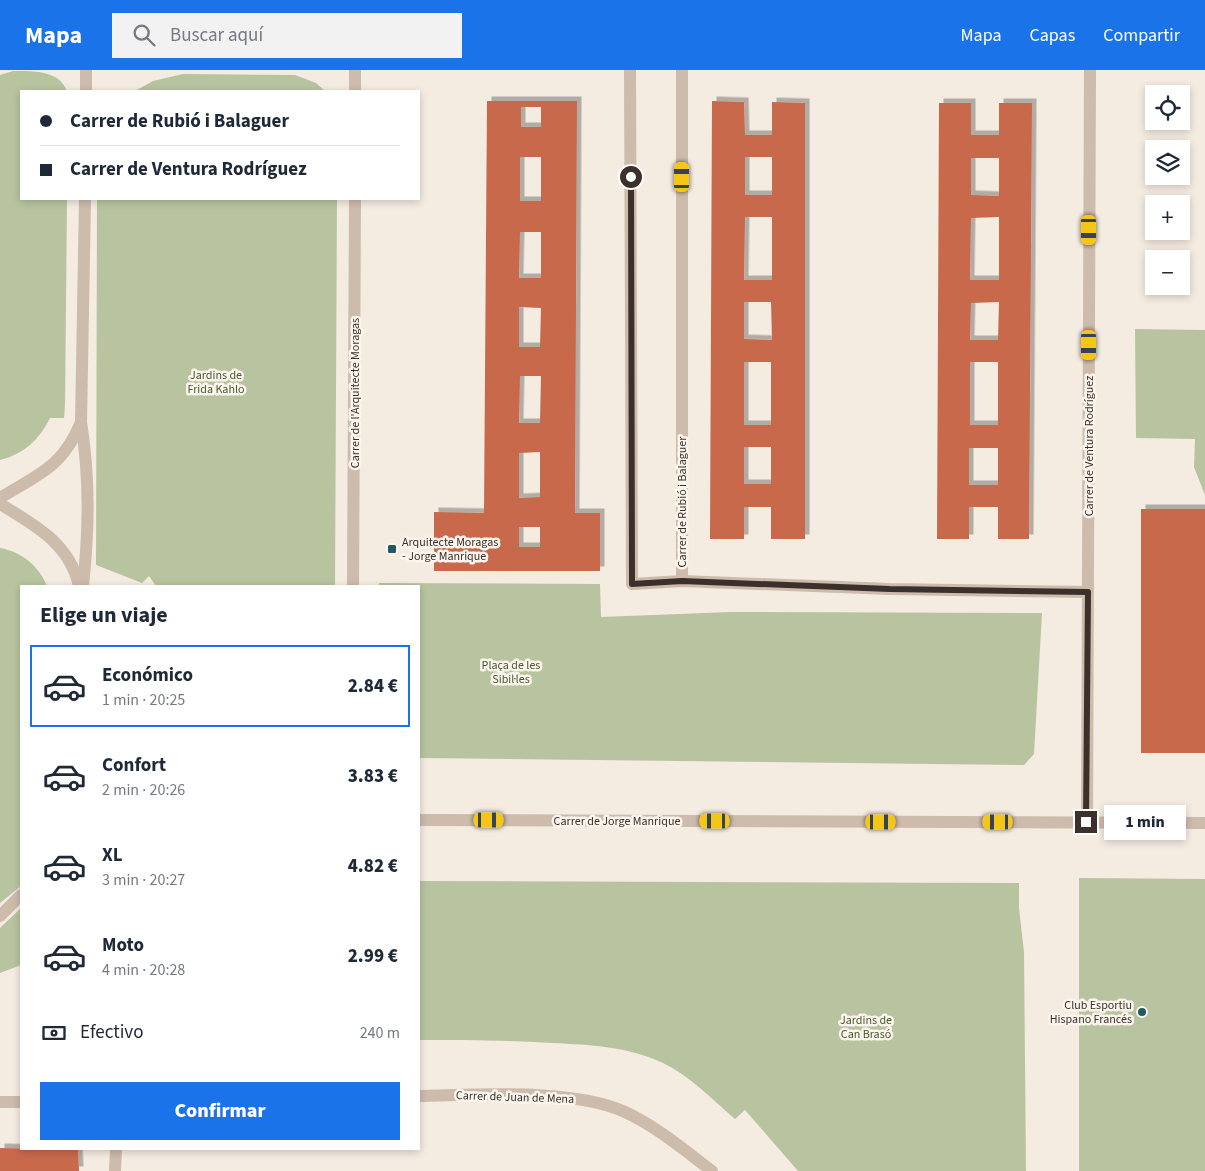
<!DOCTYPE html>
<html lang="es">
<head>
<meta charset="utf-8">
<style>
	body { margin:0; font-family:"Source Sans 3",sans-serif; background:#f2f2f3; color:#1f2937; height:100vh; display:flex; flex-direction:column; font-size:19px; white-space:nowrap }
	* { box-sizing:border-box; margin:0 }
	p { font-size:16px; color:#747a83 }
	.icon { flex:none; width:28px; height:28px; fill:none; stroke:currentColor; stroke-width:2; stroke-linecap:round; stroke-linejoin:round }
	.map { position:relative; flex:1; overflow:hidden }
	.drawer { position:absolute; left:20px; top:515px; width:400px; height:565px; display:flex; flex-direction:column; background:#fff; border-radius:0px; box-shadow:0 2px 8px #0003 }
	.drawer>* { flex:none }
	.top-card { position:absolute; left:20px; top:20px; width:400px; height:110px; border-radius:0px; box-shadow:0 2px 8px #0003; display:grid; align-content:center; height:110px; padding:0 20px; background:#fff }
	.fabs { position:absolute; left:1145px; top:15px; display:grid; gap:10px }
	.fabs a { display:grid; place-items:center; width:45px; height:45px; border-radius:0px; background:#fff; box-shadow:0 2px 8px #0003; font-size:25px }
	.end { position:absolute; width:22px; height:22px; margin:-11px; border:6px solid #3b302b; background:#fff; box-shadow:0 0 0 2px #fff }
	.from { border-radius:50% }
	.bubble { position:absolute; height:35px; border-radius:0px; background:#fff; box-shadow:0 2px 8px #0003; font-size:16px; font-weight:800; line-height:35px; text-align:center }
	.car { position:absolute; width:15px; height:30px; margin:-15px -8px; border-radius:6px; box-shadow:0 0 4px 1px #0007; background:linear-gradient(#f5c518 24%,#345 0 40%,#f5c518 0 76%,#345 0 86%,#f5c518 0) }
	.top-card b { display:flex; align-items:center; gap:18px; height:48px; font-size:19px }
	.top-card b+b { border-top:1px solid #e0e1e3 }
	.top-card i { width:12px; height:12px; background:#1f2937 }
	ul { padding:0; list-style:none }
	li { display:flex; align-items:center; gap:15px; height:82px; margin:0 10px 8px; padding:0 10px; border:2px solid transparent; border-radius:0px }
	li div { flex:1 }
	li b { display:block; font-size:19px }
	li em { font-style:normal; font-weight:800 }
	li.selected { border-color:#1a73e8 }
	li>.icon { width:45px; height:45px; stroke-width:1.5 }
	h2 { padding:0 20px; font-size:22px; line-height:60px }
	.pay { display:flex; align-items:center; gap:12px; height:55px; padding:0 20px; font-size:19px }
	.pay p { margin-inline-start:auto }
	.action { display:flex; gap:10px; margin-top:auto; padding:10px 20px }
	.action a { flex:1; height:58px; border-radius:0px; background:#1a73e8; color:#fff; font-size:20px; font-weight:800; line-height:58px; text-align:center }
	header { display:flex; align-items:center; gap:30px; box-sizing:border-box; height:70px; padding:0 25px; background:#1a73e8; color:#fff }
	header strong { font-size:24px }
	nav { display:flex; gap:28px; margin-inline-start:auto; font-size:18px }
	.search { width:350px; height:45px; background:#f2f2f3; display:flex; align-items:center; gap:12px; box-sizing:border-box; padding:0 18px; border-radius:0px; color:#747a83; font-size:19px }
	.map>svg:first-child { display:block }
</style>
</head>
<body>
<header>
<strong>Mapa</strong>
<div class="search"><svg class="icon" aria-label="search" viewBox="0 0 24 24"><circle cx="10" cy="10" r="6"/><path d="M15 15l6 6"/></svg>Buscar aquí</div>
<nav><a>Mapa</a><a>Capas</a><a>Compartir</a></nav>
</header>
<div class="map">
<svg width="1205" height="1101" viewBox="0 0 1205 1101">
	<defs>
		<filter id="shadow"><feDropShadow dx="4.5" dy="-4.5" stdDeviation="0" flood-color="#0004"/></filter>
	</defs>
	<rect width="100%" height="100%" fill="#f4ebe1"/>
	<!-- green -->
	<path fill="#b8c4a0" d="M13 1C33 1 59 0 67 21H21V129H67L65 336 64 348H50C39 370 24 384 0 390V5Z
		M183 4 295 5 316 13 325 21H135L153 11Z
		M97 129H337L335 516H156L149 506 142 513 96 495Z
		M1135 259 1205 260V425L1194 397 1195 369 1136 368Z
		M0 478C22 482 39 496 47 516H21V816L0 833Z
		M379 513 600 514 601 547 731 542 1042 543 1034 684 1024 695 419 688V516H379Z
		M1079 808 1205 809V1101H1079Z
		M419 811 1019 813V838L1024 882 1026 1101H798L745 1040 735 1049C712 1029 690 1006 663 993 626 976 591 975 552 973 507 970 463 970 419 970Z
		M21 838V895L0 903V858Z"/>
	<!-- building -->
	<path fill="#c8694b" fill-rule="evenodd" filter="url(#shadow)" d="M487 31H577L575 443H600V501H434V442L484 443ZM521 37H541V57H521ZM520 87H541V131H520ZM520 162H541V208H519ZM519 237 541 238 540 277H519ZM520 306H541L540 353H519ZM540 382V427L519 428V383ZM519 457H540V477H519Z
		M712 31 744 32 745 65H772V32L805 33V469H771V437H744V469H710ZM745 87H772V125H745ZM745 147H772V210H744ZM744 232H771L772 270 744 269ZM744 292H771V355H744ZM744 377H771V414H744Z
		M939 33H971V65H999V33H1032L1029 469H998V437H969V469H937ZM971 88H999V126L971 125ZM999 147V210H970L971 148ZM999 232 998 270H970L971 233ZM970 292H998V355H970ZM969 378H998V415H969Z
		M1141 439H1205V683H1141Z
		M0 1078 78 1080 79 1101H0Z"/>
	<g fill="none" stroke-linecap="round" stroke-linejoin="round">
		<!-- lane -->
		<path stroke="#cdbbac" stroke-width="12" d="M115 1101 116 1079"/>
		<!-- street -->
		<path stroke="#cdbbac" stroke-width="12" d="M355 0V21
			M630 0 632 514 682 511 890 519 1088 522
			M86 21V0
			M81 352C90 409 89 459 83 516
			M0 428C39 404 63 397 81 352L85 129
			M0 434C35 455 70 474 79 516
			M682 511V0
			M353 516 355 129
			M419 750 1205 753
			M1087 752 1090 0
			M0 846 21 825
			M419 1026C478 1025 569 1018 623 1041 656 1056 683 1079 712 1101
			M0 1032H21"/>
	</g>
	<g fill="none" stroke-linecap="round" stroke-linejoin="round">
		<!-- route -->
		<path stroke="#3b302b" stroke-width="6" d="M631 107 632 514 682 511 890 519 1088 522 1086 752"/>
	</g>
	<!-- markers -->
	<g fill="#1f5a5e" stroke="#fbf5ee" stroke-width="2">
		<rect x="387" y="474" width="10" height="10" rx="2.5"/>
		<circle cx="1142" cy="942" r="5"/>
	</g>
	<g text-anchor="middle" stroke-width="5" stroke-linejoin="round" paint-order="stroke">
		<!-- park labels -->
		<g font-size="12" fill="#4a5a2e" stroke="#fbf5ee">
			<text x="216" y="309">Jardins de<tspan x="216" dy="14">Frida Kahlo</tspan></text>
			<text x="511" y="599">Plaça de les<tspan x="511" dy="14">Sibil·les</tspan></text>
			<text x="866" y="954">Jardins de<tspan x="866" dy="14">Can Brasó</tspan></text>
		</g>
		<!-- street labels -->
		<g font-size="12" fill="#3b302b" stroke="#fbf5ee">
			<text transform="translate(355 323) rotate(-90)" y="4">Carrer de l'Arquitecte Moragas</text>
			<text transform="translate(1089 376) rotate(-90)" y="4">Carrer de Ventura Rodríguez</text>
			<text transform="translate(682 432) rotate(-90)" y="4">Carrer de Rubió i Balaguer</text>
			<text x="617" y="755">Carrer de Jorge Manrique</text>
			<text transform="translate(515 1027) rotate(2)" y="4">Carrer de Juan de Mena</text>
		</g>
		<!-- poi labels -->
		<g font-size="12" fill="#3b302b" stroke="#fbf5ee" text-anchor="start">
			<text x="402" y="476">Arquitecte Moragas<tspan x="402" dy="14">- Jorge Manrique</tspan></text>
			<text x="1132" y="939" text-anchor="end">Club Esportiu<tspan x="1132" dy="14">Hispano Francés</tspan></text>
		</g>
	</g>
</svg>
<div class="fabs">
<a><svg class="icon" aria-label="locate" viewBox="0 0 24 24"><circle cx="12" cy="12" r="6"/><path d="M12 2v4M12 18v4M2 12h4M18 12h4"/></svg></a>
<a><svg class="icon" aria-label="layers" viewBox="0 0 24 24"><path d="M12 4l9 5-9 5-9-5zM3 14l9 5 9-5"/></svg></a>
<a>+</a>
<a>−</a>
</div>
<i class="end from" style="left:631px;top:107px"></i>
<i class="end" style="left:1086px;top:752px"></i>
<div class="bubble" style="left:1104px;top:735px;width:82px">1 min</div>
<i class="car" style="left:682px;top:107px;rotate:0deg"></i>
<i class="car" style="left:1089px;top:160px;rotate:180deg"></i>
<i class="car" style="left:1089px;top:275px;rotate:180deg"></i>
<i class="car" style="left:489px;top:750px;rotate:90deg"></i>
<i class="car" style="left:715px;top:751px;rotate:270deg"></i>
<i class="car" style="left:881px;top:752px;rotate:90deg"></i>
<i class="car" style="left:998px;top:752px;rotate:270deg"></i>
<div class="top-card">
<b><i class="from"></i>Carrer de Rubió i Balaguer</b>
<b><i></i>Carrer de Ventura Rodríguez</b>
</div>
<section class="drawer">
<h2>Elige un viaje</h2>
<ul>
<li class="selected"><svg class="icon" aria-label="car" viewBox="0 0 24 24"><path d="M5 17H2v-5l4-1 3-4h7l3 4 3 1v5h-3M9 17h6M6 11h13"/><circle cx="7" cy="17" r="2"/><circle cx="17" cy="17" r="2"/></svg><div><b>Económico</b><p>1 min · 20:25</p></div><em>2.84 €</em></li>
<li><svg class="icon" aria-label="car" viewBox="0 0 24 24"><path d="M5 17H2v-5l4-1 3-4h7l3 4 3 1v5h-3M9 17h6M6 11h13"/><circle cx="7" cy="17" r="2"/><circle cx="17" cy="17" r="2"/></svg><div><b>Confort</b><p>2 min · 20:26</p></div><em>3.83 €</em></li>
<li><svg class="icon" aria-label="car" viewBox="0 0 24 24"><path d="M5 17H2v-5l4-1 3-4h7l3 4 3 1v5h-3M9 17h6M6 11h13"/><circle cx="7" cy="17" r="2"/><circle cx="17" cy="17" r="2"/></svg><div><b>XL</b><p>3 min · 20:27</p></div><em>4.82 €</em></li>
<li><svg class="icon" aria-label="car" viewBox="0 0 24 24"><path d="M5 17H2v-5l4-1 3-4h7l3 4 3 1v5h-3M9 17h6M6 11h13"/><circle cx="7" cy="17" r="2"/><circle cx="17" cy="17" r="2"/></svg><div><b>Moto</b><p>4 min · 20:28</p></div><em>2.99 €</em></li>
</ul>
<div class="pay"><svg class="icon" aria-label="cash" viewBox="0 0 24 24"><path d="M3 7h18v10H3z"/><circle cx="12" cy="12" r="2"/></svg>Efectivo<p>240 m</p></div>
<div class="action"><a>Confirmar</a></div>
</section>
</div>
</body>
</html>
